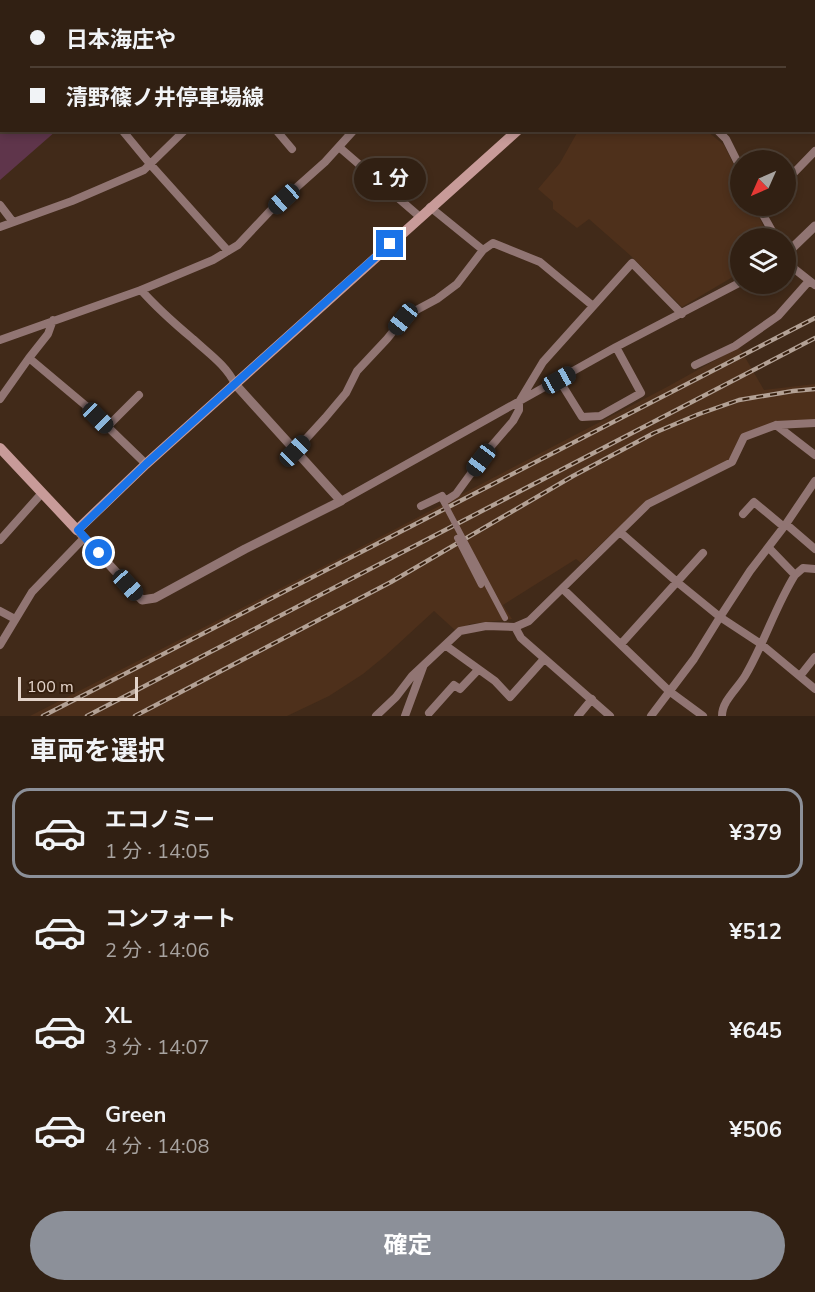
<!DOCTYPE html>
<html lang="ja">
<head>
<meta charset="utf-8">
<style>
	body { margin:0; font-family:"Nunito Sans","Noto Sans JP",sans-serif; background:#3d2d21; color:#f1f3f6; height:100vh; display:flex; flex-direction:column; font-size:22px; white-space:nowrap }
	* { box-sizing:border-box; margin:0 }
	p { font-size:20px; color:#a8a3a0 }
	.icon { flex:none; width:33px; height:33px; fill:none; stroke:currentColor; stroke-width:2; stroke-linecap:round; stroke-linejoin:round }
	.map { position:relative; height:716px; overflow:hidden }
	.drawer { display:flex; flex-direction:column; background:#312013; flex:1 }
	.drawer>* { flex:none }
	.guide { position:absolute; left:0px; top:0px; width:816px; height:132px; box-shadow:0 3px 9px #0003,0 0 0 2px #4c3e33; display:grid; align-content:center; height:132px; padding:0 30px; background:#312013 }
	.needle { width:39px; rotate:225deg }
	.buttons { position:absolute; left:730px; top:150px; display:grid; gap:12px }
	.buttons a { display:grid; place-items:center; width:66px; height:66px; border-radius:50%; background:#312013; box-shadow:0 3px 9px #0003,0 0 0 2px #4c3e33; font-size:30px }
	.scale { position:absolute; left:18px; bottom:15px; width:120px; box-sizing:border-box; padding-left:6px; border:3px solid #e3d3c9; border-top:0; font-size:16px; line-height:21px; white-space:nowrap; color:#e3d3c9; -webkit-text-stroke:4px #37200f; paint-order:stroke }
	.end { position:absolute; width:27px; height:27px; margin:-14px; border:8px solid #1a73e8; background:#fff; box-shadow:0 0 0 3px #fff }
	.from { border-radius:50% }
	.bubble { position:absolute; height:42px; border-radius:21px; background:#312013; box-shadow:0 3px 9px #0003,0 0 0 2px #4c3e33; font-size:20px; font-weight:700; line-height:42px; text-align:center }
	.car { position:absolute; width:18px; height:36px; margin:-18px -9px; border-radius:8px; box-shadow:0 0 4px 2px #0007; background:linear-gradient(#222 24%,#8ab4d8 0 40%,#222 0 76%,#8ab4d8 0 86%,#222 0) }
	.guide b { display:flex; align-items:center; gap:21px; height:57px; font-size:22px }
	.guide b+b { border-top:2px solid #4c3e33 }
	.guide i { width:15px; height:15px; background:#f1f3f6 }
	ul { padding:0; list-style:none }
	li { display:flex; align-items:center; gap:18px; height:90px; margin:0 12px 9px; padding:0 18px; border:3px solid transparent; border-radius:18px }
	li div { flex:1 }
	li b { display:block; font-size:22px }
	li em { font-style:normal; font-weight:700 }
	li.current { border-color:#8c9099 }
	li>.icon { width:54px; height:54px; stroke-width:1.5 }
	h2 { padding:0 30px; font-size:27px; line-height:72px }
	.button { display:flex; gap:12px; margin-top:auto; padding:12px 30px }
	.button a { flex:1; height:69px; border-radius:36px; background:#8c9099; color:#fff; font-size:24px; font-weight:700; line-height:69px; text-align:center }
	.map>svg:first-child { display:block }
</style>
</head>
<body>
<div class="map">
<svg width="815" height="716" viewBox="0 0 815 716">
	<rect width="100%" height="100%" fill="#412a19"/>
	<!-- built -->
	<path fill="#4e301b" d="M578 131H707L724 145 741 180V206H754L769 238H741V272L682 307 631 256 589 219 577 228 553 209V202L538 189 560 163Z
		M739 347 764 390 815 384V420L750 431 739 438 730 460 649 499 581 563 576 559 503 605 512 619 470 624 456 631 434 611 385 656 363 674 329 696 287 716H30L338 559 667 387Z"/>
	<!-- green -->
	<path fill="#5f354b" d="M1 64 2 130 56 131 0 180V66Z"/>
	<g fill="none" stroke-linecap="round" stroke-linejoin="round">
		<!-- minor -->
		<path stroke="#917573" stroke-width="8" d="M274 0 275 2
			M465 0 466 2
			M585 0 586 2
			M183 2 185 0
			M301 2 302 0
			M501 2 504 0
			M790 2 791 0
			M814 30H815
			M122 130 150 164 228 251
			M276 130 292 149
			M717 130 726 139 741 169
			M339 147 420 217
			M786 181 815 151
			M0 205 13 222
			M758 206 776 238
			M430 207 483 250
			M0 227 72 201 144 170 185 130
			M786 258 792 267 815 285
			M141 290C157 308 175 324 193 339 208 353 226 365 235 384
			M53 320 48 334 29 358 85 405 146 464
			M0 340 141 290 213 260 238 245 270 211 325 162 354 130
			M695 365 735 346 778 316 809 281
			M559 380 582 417 600 416 641 393 616 347
			M0 399 29 358
			M776 425 815 455
			M107 427 139 395
			M295 451 325 418 346 393 357 371 387 339 403 319 409 314 437 299 457 284 483 250 493 243 540 262 593 306
			M341 501 616 347 741 282
			M421 506 442 496 445 501 456 494 488 450 513 421 519 410V402L543 362 632 263 682 314
			M743 514 754 502 784 527
			M786 524 815 549
			M620 532 677 582 720 617 761 644 815 689
			M0 540 42 493
			M795 575 803 568 815 569
			M563 589 669 691 703 716
			M0 611 15 619
			M515 627 521 638 610 716
			M621 644 703 553
			M0 645 32 592 84 538
			M445 645 495 681 510 697 544 659
			M800 676 815 657
			M429 713 454 685 460 689 478 670
			M376 716 396 697 412 676 460 631 486 626 515 627 529 621 648 504 732 462 744 437 776 425 815 423
			M405 716 423 667
			M578 716 592 699
			M651 716 694 659 720 617 750 571 786 524 815 481
			M722 716C722 701 737 689 745 676 764 644 775 607 795 575L769 548"/>
		<!-- tertiary -->
		<path stroke="#917573" stroke-width="9" d="M786 254 815 226
			M77 530 142 600 155 598 245 549 341 501 235 384"/>
		<!-- secondary -->
		<path stroke="#c89b99" stroke-width="10" d="M641 2 642 0
			M0 448 77 530 146 464 518 130"/>
		<!-- primary -->
		<path stroke="#f3b9b6" stroke-width="12" d="M752 0 753 2
			M12 2 17 0
			M0 5H2
			M814 80 815 81"/>
		<!-- rail casing -->
		<g stroke="#b3a195" stroke-width="4.5">
			<path id="rail" d="M43 716 815 318
				M87 716 815 338
				M135 716 391 582 573 476 654 433 699 414 739 400 793 391 815 389"/>
		</g>
		<!-- rail -->
		<use href="#rail" stroke="#37200f" stroke-width="2" stroke-dasharray="7" stroke-linecap="butt"/>
		<!-- pedestrian-bridge -->
		<path stroke="#917573" stroke-width="6" d="M442 499 505 618
			M457 538 481 585"/>
	</g>
	<g fill="none" stroke-linecap="round" stroke-linejoin="round">
		<!-- route -->
		<path stroke="#1a73e8" stroke-width="8" d="M99 553 78 530 146 464 390 244"/>
	</g>
</svg>
<div class="buttons">
<a><svg class="needle" viewBox="-14 -14 28 28"><path d="M0-13l5 13h-10z" fill="#e53935"/><path d="M0 13l5-13h-10z" fill="#a8a3a0"/></svg></a>
<a><svg class="icon" aria-label="layers" viewBox="0 0 24 24"><path d="M12 4l9 5-9 5-9-5zM3 14l9 5 9-5"/></svg></a>
</div>
<div class="scale">100 m</div>
<i class="end from" style="left:99px;top:553px"></i>
<i class="end" style="left:390px;top:244px"></i>
<div class="bubble" style="left:354px;top:158px;width:72px">1 分</div>
<i class="car" style="left:284px;top:199px;rotate:228deg"></i>
<i class="car" style="left:403px;top:319px;rotate:219deg"></i>
<i class="car" style="left:559px;top:380px;rotate:61deg"></i>
<i class="car" style="left:98px;top:418px;rotate:135deg"></i>
<i class="car" style="left:295px;top:451px;rotate:44deg"></i>
<i class="car" style="left:481px;top:460px;rotate:217deg"></i>
<i class="car" style="left:128px;top:585px;rotate:138deg"></i>
<div class="guide">
<b><i class="from"></i>日本海庄や</b>
<b><i></i>清野篠ノ井停車場線</b>
</div>
</div>
<section class="drawer">
<h2>車両を選択</h2>
<ul>
<li class="current"><svg class="icon" aria-label="car" viewBox="0 0 24 24"><path d="M5 17H2v-5l4-1 3-4h7l3 4 3 1v5h-3M9 17h6M6 11h13"/><circle cx="7" cy="17" r="2"/><circle cx="17" cy="17" r="2"/></svg><div><b>エコノミー</b><p>1 分 · 14:05</p></div><em>¥379</em></li>
<li><svg class="icon" aria-label="car" viewBox="0 0 24 24"><path d="M5 17H2v-5l4-1 3-4h7l3 4 3 1v5h-3M9 17h6M6 11h13"/><circle cx="7" cy="17" r="2"/><circle cx="17" cy="17" r="2"/></svg><div><b>コンフォート</b><p>2 分 · 14:06</p></div><em>¥512</em></li>
<li><svg class="icon" aria-label="car" viewBox="0 0 24 24"><path d="M5 17H2v-5l4-1 3-4h7l3 4 3 1v5h-3M9 17h6M6 11h13"/><circle cx="7" cy="17" r="2"/><circle cx="17" cy="17" r="2"/></svg><div><b>XL</b><p>3 分 · 14:07</p></div><em>¥645</em></li>
<li><svg class="icon" aria-label="car" viewBox="0 0 24 24"><path d="M5 17H2v-5l4-1 3-4h7l3 4 3 1v5h-3M9 17h6M6 11h13"/><circle cx="7" cy="17" r="2"/><circle cx="17" cy="17" r="2"/></svg><div><b>Green</b><p>4 分 · 14:08</p></div><em>¥506</em></li>
</ul>
<div class="button"><a>確定</a></div>
</section>
</body>
</html>
